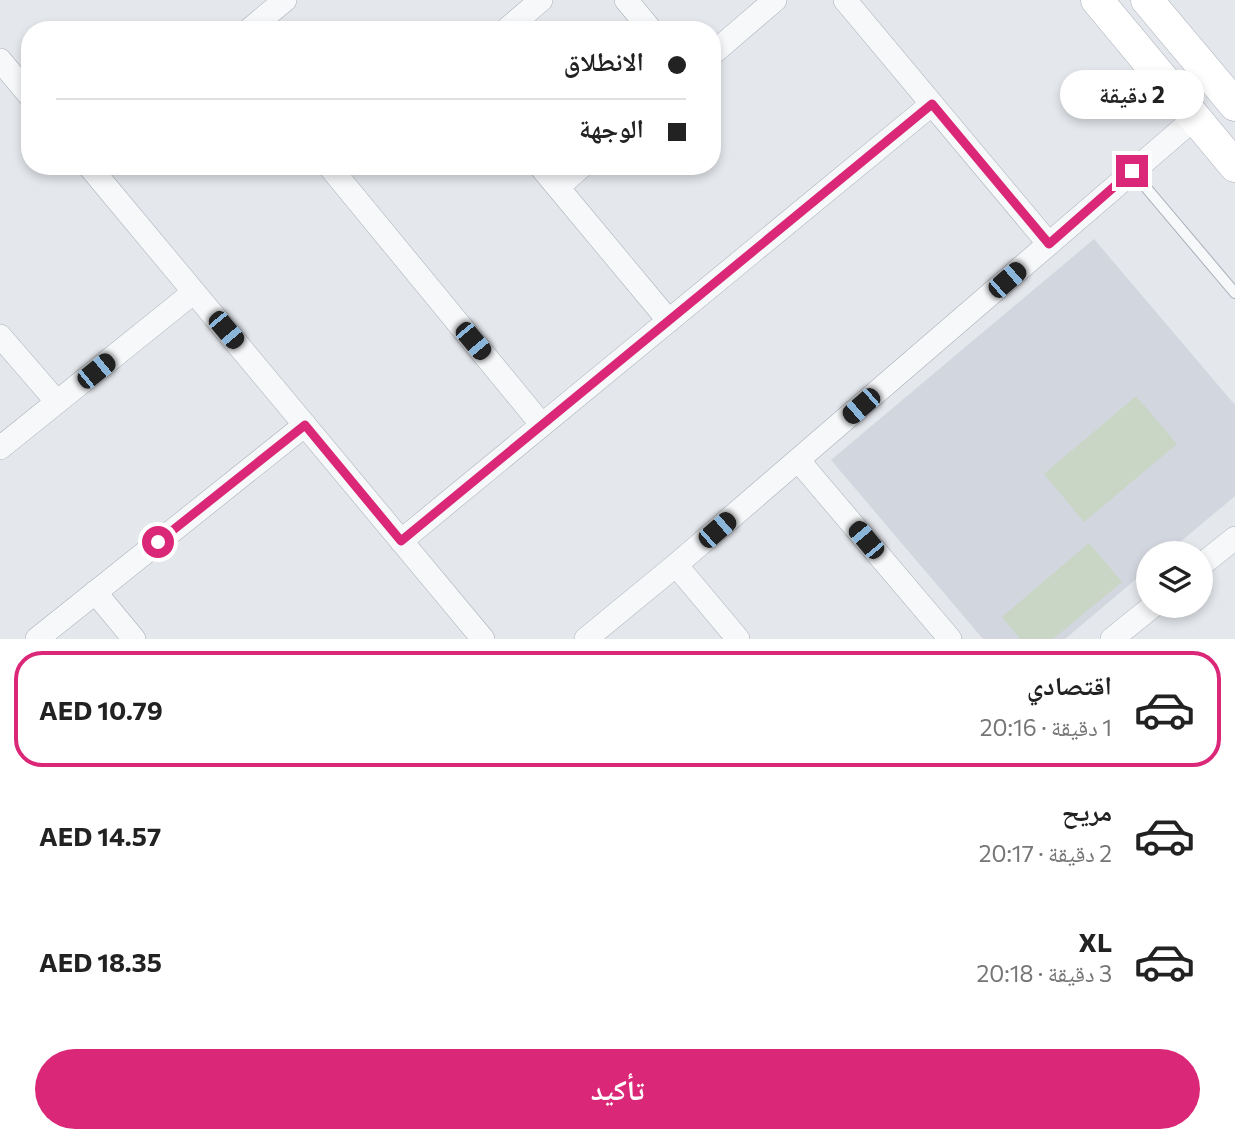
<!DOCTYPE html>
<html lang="ar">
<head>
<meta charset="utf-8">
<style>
	body { margin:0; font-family:Commissioner,"Noto Naskh Arabic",sans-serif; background:#f2f2f2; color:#222; direction:rtl; height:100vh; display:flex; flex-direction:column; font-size:26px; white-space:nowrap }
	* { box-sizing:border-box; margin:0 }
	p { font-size:23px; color:#767676 }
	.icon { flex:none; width:38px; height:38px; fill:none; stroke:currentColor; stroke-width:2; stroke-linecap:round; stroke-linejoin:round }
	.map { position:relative; height:639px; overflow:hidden; direction:ltr }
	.details { display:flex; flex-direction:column; background:#fff; flex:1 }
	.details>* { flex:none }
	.hud { position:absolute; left:21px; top:21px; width:700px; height:154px; border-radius:28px; box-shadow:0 4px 10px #0003; direction:rtl; display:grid; align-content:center; height:154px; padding:0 35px; background:#fff }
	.controls { position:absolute; left:1136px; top:541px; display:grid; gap:14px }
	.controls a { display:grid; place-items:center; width:77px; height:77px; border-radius:50%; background:#fff; box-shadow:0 4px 10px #0003; font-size:35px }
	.end { position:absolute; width:32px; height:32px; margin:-16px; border:9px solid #db2777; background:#fff; box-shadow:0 0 0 4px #fff }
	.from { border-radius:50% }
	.bubble { position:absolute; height:49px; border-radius:24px; background:#fff; box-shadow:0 4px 10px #0003; font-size:23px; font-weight:700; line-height:49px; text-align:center; direction:rtl }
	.car { position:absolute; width:21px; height:42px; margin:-21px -10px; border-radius:9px; box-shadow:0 0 5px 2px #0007; background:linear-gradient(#222 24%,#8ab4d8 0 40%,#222 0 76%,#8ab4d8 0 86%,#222 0) }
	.hud b { display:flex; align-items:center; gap:24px; height:66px; font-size:26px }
	.hud b+b { border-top:2px solid #e0e0e0 }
	.hud i { width:18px; height:18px; background:#222 }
	ul { padding:12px 0 0; list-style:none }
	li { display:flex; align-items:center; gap:21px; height:116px; margin:0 14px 10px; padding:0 21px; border:4px solid transparent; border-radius:28px }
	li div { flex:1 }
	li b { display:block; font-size:26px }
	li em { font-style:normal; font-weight:700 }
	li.active { border-color:#db2777 }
	li>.icon { width:63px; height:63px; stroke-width:1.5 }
	.primary-button { display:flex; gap:14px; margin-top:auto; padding:14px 35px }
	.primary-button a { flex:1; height:80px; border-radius:42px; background:#db2777; color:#fff; font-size:28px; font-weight:700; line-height:80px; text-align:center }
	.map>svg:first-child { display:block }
</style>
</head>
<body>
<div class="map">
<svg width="1235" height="639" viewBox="0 0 1235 639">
	<rect width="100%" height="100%" fill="#e4e7ec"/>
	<!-- built -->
	<path fill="#d2d6de" d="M1094 239 1235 405V496L1167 553H1148V569L1065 639H983L831 460Z"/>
	<!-- green -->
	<path fill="#c9d6c5" d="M1136 396 1177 444 1084 522 1044 474Z
		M1089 543 1122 582 1053 639H1020L1002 617Z"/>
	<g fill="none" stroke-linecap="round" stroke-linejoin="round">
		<!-- lane casing -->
		<g stroke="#a9aeb7" stroke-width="12">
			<path id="lane" d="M1132 171 1235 293"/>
		</g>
		<!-- street casing -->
		<g stroke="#a9aeb7" stroke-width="24">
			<path id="street" d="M626 0 651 30
				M845 0 1049 244
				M249 30 285 0
				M506 30 541 0
				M712 54 775 0
				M0 60 30 96
				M89 166 483 639
				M329 166 542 425
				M540 166 669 321
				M558 187 582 166
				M0 336 57 402
				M0 448 194 292
				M798 460 950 639
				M401 541 932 104
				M676 565 738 639
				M1200 566 1235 538
				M95 592 134 639
				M37 639 305 425
				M586 639 676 565 1195 118
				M1112 639 1153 606"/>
		</g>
		<!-- secondary casing -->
		<g stroke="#a9aeb7" stroke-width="33">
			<path id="secondary" d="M1097 0 1235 166
				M1147 0 1235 105"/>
		</g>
		<!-- lane -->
		<use href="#lane" stroke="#f7f8fa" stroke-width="10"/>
		<!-- street -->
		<use href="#street" stroke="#f7f8fa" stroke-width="23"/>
		<!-- secondary -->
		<use href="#secondary" stroke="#fff" stroke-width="32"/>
	</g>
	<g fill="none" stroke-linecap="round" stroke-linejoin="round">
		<!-- route -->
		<path stroke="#db2777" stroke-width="9" d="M158 542 305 425 401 541 932 104 1049 244 1132 171"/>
	</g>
</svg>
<div class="controls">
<a><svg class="icon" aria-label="layers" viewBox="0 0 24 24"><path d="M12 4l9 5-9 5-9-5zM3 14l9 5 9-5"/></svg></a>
</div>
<i class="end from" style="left:158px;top:542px"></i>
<i class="end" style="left:1132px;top:171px"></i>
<div class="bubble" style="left:1060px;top:70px;width:144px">2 دقيقة</div>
<i class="car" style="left:1007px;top:280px;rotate:49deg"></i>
<i class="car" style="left:226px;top:330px;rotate:140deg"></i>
<i class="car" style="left:473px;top:341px;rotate:140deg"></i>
<i class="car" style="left:96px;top:371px;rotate:51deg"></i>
<i class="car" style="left:861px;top:406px;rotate:229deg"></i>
<i class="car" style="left:717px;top:530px;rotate:49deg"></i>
<i class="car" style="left:866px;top:540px;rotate:320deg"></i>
<div class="hud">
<b><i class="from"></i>الانطلاق</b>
<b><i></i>الوجهة</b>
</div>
</div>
<section class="details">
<ul>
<li class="active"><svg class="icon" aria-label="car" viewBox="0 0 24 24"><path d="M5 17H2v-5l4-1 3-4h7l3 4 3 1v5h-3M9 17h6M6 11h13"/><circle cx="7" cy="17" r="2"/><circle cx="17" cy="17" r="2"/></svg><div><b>اقتصادي</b><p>1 دقيقة · 20:16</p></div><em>AED 10.79</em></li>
<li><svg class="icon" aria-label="car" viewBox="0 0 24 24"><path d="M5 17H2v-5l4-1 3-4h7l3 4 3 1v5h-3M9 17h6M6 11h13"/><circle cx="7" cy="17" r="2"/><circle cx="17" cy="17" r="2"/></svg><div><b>مريح</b><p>2 دقيقة · 20:17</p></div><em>AED 14.57</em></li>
<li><svg class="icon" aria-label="car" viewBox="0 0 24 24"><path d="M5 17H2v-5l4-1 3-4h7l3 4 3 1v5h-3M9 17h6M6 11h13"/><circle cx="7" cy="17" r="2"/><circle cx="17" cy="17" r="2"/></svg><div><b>XL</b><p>3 دقيقة · 20:18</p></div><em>AED 18.35</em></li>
</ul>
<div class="primary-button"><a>تأكيد</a></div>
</section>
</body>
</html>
